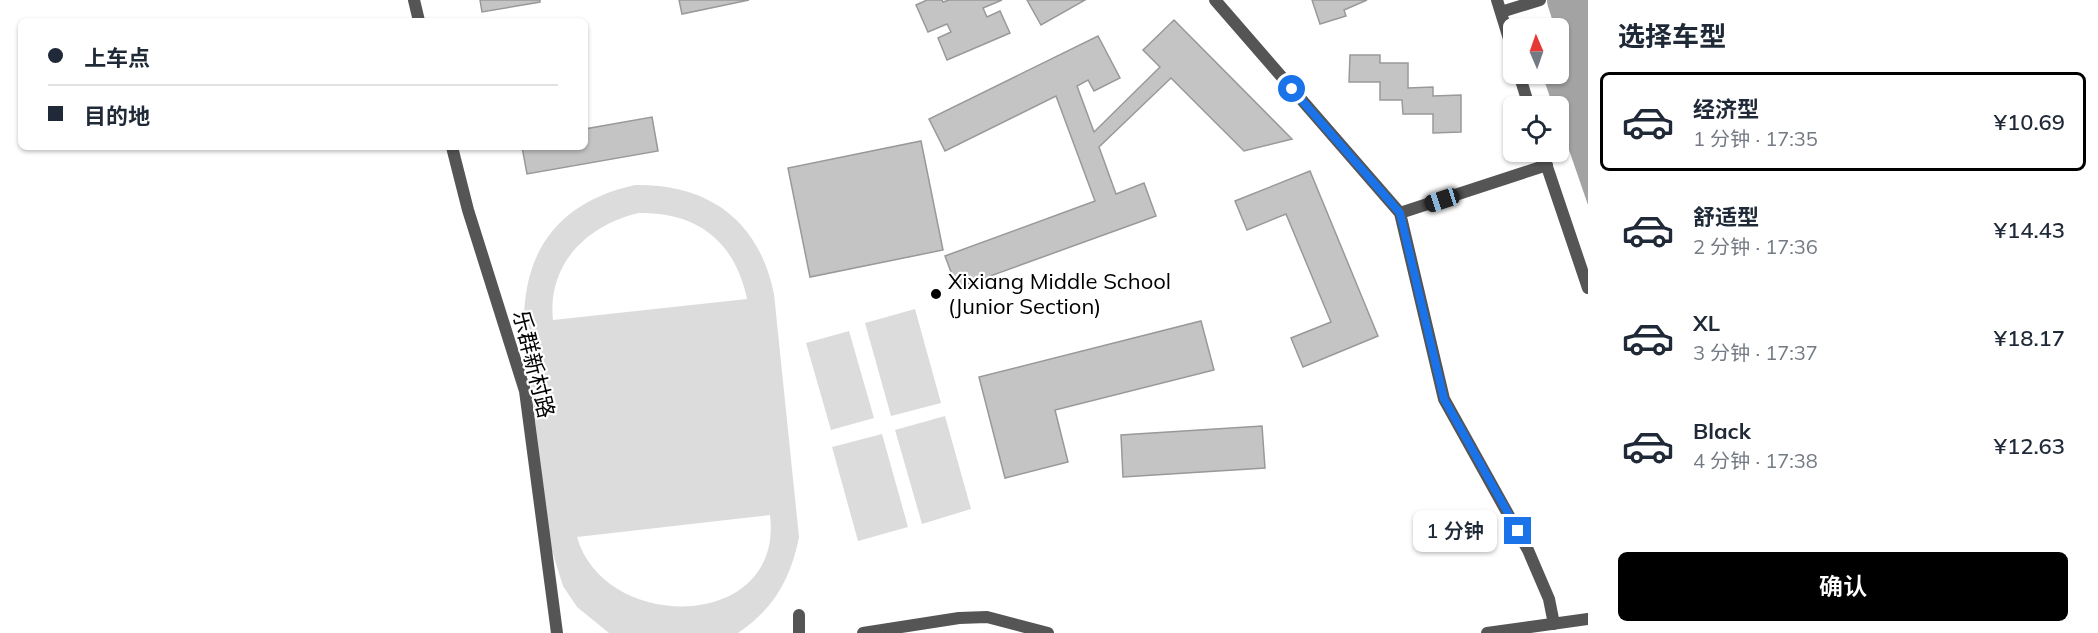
<!DOCTYPE html>
<html lang="zh">
<head>
<meta charset="utf-8">
<style>
	body { margin:0; font-family:Mulish,"Noto Sans SC",sans-serif; background:#f2f2f3; color:#1f2937; height:100vh; display:flex; flex-direction:column; font-size:22px; white-space:nowrap }
	* { box-sizing:border-box; margin:0 }
	p { font-size:20px; color:#747a83 }
	.icon { flex:none; width:33px; height:33px; fill:none; stroke:currentColor; stroke-width:2; stroke-linecap:round; stroke-linejoin:round }
	.map { position:relative; flex:1; overflow:hidden }
	.sheet { display:flex; flex-direction:column; background:#fff; width:510px }
	.sheet>* { flex:none }
	.hud { position:absolute; left:18px; top:18px; width:570px; height:132px; border-radius:9px; box-shadow:0 2px 4px #0004; display:grid; align-content:center; height:132px; padding:0 30px; background:#fff }
	.needle { width:39px; rotate:358deg }
	.tools { position:absolute; left:1503px; top:18px; display:grid; gap:12px }
	.tools a { display:grid; place-items:center; width:66px; height:66px; border-radius:9px; background:#fff; box-shadow:0 2px 4px #0004; font-size:30px }
	.end { position:absolute; width:27px; height:27px; margin:-14px; border:8px solid #1a73e8; background:#fff; box-shadow:0 0 0 3px #fff }
	.from { border-radius:50% }
	.bubble { position:absolute; height:42px; border-radius:9px; background:#fff; box-shadow:0 2px 4px #0004; font-size:20px; font-weight:600; line-height:42px; text-align:center }
	.car { position:absolute; width:18px; height:36px; margin:-18px -9px; border-radius:8px; box-shadow:0 0 4px 2px #0007; background:linear-gradient(#222 24%,#8ab4d8 0 40%,#222 0 76%,#8ab4d8 0 86%,#222 0) }
	.hud b { display:flex; align-items:center; gap:21px; height:57px; font-size:22px }
	.hud b+b { border-top:2px solid #e0e1e3 }
	.hud i { width:15px; height:15px; background:#1f2937 }
	ul { padding:0; list-style:none }
	li { display:flex; align-items:center; gap:18px; height:99px; margin:0 12px 9px; padding:0 18px; border:3px solid transparent; border-radius:9px }
	li div { flex:1 }
	li b { display:block; font-size:22px }
	li em { font-style:normal; font-weight:600 }
	li.current { border-color:#000 }
	li>.icon { width:54px; height:54px; stroke-width:1.5 }
	h2 { padding:0 30px; font-size:27px; line-height:72px }
	.cta { display:flex; gap:12px; margin-top:auto; padding:12px 30px }
	.cta a { flex:1; height:69px; border-radius:9px; background:#000; color:#fff; font-size:24px; font-weight:600; line-height:69px; text-align:center }
	main { display:flex; flex:1; min-height:0 }
	.map>svg:first-child { display:block }
</style>
</head>
<body>
<main>
<div class="map">
<svg width="1588" height="633" viewBox="0 0 1588 633">
	<rect width="100%" height="100%" fill="#fff"/>
	<!-- green -->
	<path fill="#dcdcdc" fill-rule="evenodd" d="M635 185C710 184 759 221 774 294L799 537C791 578 774 609 738 633H609L577 607 563 586 549 541 524 322C524 247 562 201 635 185ZM639 213C697 212 735 241 747 299L553 320C547 264 587 225 639 213ZM770 515C784 633 604 633 577 537Z
		M915 309 941 403 891 416 865 323Z
		M849 331 874 418 831 430 806 343Z
		M945 416 971 509 922 524 895 430Z
		M882 434 908 527 858 541 832 447Z"/>
	<!-- water -->
	<path fill="#a3a3a3" d="M1588 34V205L1559 121 1558 106H1553L1542 74H1558L1559 43Z"/>
	<g fill="none" stroke-linecap="round" stroke-linejoin="round">
		<!-- river -->
		<path stroke="#a3a3a3" stroke-width="42" d="M1568 0 1588 62"/>
	</g>
	<!-- building -->
	<path fill="#c4c4c4" stroke="#999" stroke-width="1.5" d="M480 0H540V2L482 12Z
		M679 0H749L682 14Z
		M927 0H942L943 2 949 0H1002L983 8 987 17 1000 11 1010 33 947 60 938 38 951 32 947 24 928 32 916 5Z
		M1027 0H1085L1041 25Z
		M1312 0H1367L1344 10 1346 16 1320 24Z
		M1174 20 1292 139 1244 151 1171 78 1099 147 1116 194 1144 183 1156 216 957 288 945 256 1095 201 1056 96 945 151 929 119 1098 36 1120 78 1094 91 1088 80 1077 86 1094 132 1160 67 1143 50Z
		M1350 55H1380V63H1408V88L1433 87V96L1461 95V132L1433 133V114H1403L1402 100H1380V82H1349Z
		M652 117 658 151 527 174 522 147H585V129Z
		M921 141 943 250 810 277 788 168Z
		M1310 171 1378 336 1303 367 1291 338 1331 322 1286 214 1247 230 1235 201Z
		M1201 321 1214 370 1055 410 1068 462 1005 478 979 377Z
		M1262 426 1265 468 1123 477 1121 435Z"/>
	<g fill="none" stroke-linecap="round" stroke-linejoin="round">
		<!-- lane -->
		<path stroke="#555" stroke-width="12" d="M414 0 419 21
			M1215 0 1400 213 1547 165
			M452 147 468 210 525 391 557 633
			M1400 213 1444 399 1528 550 1549 599 1554 624
			M799 615V633
			M863 633 959 618 987 617 1048 633
			M1487 633 1588 619"/>
		<!-- street -->
		<path stroke="#555" stroke-width="12" d="M1497 0 1514 55
			M1501 12 1540 0
			M1519 74 1529 106
			M1542 152 1588 288"/>
	</g>
	<g fill="none" stroke-linecap="round" stroke-linejoin="round">
		<!-- route -->
		<path stroke="#1a73e8" stroke-width="8" d="M1292 89 1400 213 1444 399 1518 531"/>
	</g>
	<!-- markers -->
	<circle fill="#000" stroke="#fff" stroke-width="2" cx="936" cy="294" r="6"/>
	<g text-anchor="middle" stroke-width="4.5" stroke-linejoin="round" paint-order="stroke">
		<!-- poi labels -->
		<g font-size="22" fill="#000" stroke="#fff" text-anchor="start">
			<text x="948" y="289">Xixiang Middle School<tspan x="948" dy="25">(Junior Section)</tspan></text>
		</g>
		<!-- street labels -->
		<g font-size="22" fill="#000" stroke="#fff">
			<text transform="translate(534 364) rotate(76)" y="8">乐群新村路</text>
		</g>
	</g>
</svg>
<div class="tools">
<a><svg class="needle" viewBox="-14 -14 28 28"><path d="M0-13l5 13h-10z" fill="#e53935"/><path d="M0 13l5-13h-10z" fill="#747a83"/></svg></a>
<a><svg class="icon" aria-label="locate" viewBox="0 0 24 24"><circle cx="12" cy="12" r="6"/><path d="M12 2v4M12 18v4M2 12h4M18 12h4"/></svg></a>
</div>
<i class="end from" style="left:1292px;top:89px"></i>
<i class="end" style="left:1518px;top:531px"></i>
<div class="bubble" style="left:1413px;top:510px;width:84px">1 分钟</div>
<i class="car" style="left:1442px;top:200px;rotate:252deg"></i>
<div class="hud">
<b><i class="from"></i>上车点</b>
<b><i></i>目的地</b>
</div>
</div>
<section class="sheet">
<h2>选择车型</h2>
<ul>
<li class="current"><svg class="icon" aria-label="car" viewBox="0 0 24 24"><path d="M5 17H2v-5l4-1 3-4h7l3 4 3 1v5h-3M9 17h6M6 11h13"/><circle cx="7" cy="17" r="2"/><circle cx="17" cy="17" r="2"/></svg><div><b>经济型</b><p>1 分钟 · 17:35</p></div><em>¥10.69</em></li>
<li><svg class="icon" aria-label="car" viewBox="0 0 24 24"><path d="M5 17H2v-5l4-1 3-4h7l3 4 3 1v5h-3M9 17h6M6 11h13"/><circle cx="7" cy="17" r="2"/><circle cx="17" cy="17" r="2"/></svg><div><b>舒适型</b><p>2 分钟 · 17:36</p></div><em>¥14.43</em></li>
<li><svg class="icon" aria-label="car" viewBox="0 0 24 24"><path d="M5 17H2v-5l4-1 3-4h7l3 4 3 1v5h-3M9 17h6M6 11h13"/><circle cx="7" cy="17" r="2"/><circle cx="17" cy="17" r="2"/></svg><div><b>XL</b><p>3 分钟 · 17:37</p></div><em>¥18.17</em></li>
<li><svg class="icon" aria-label="car" viewBox="0 0 24 24"><path d="M5 17H2v-5l4-1 3-4h7l3 4 3 1v5h-3M9 17h6M6 11h13"/><circle cx="7" cy="17" r="2"/><circle cx="17" cy="17" r="2"/></svg><div><b>Black</b><p>4 分钟 · 17:38</p></div><em>¥12.63</em></li>
</ul>
<div class="cta"><a>确认</a></div>
</section>
</main>
</body>
</html>
